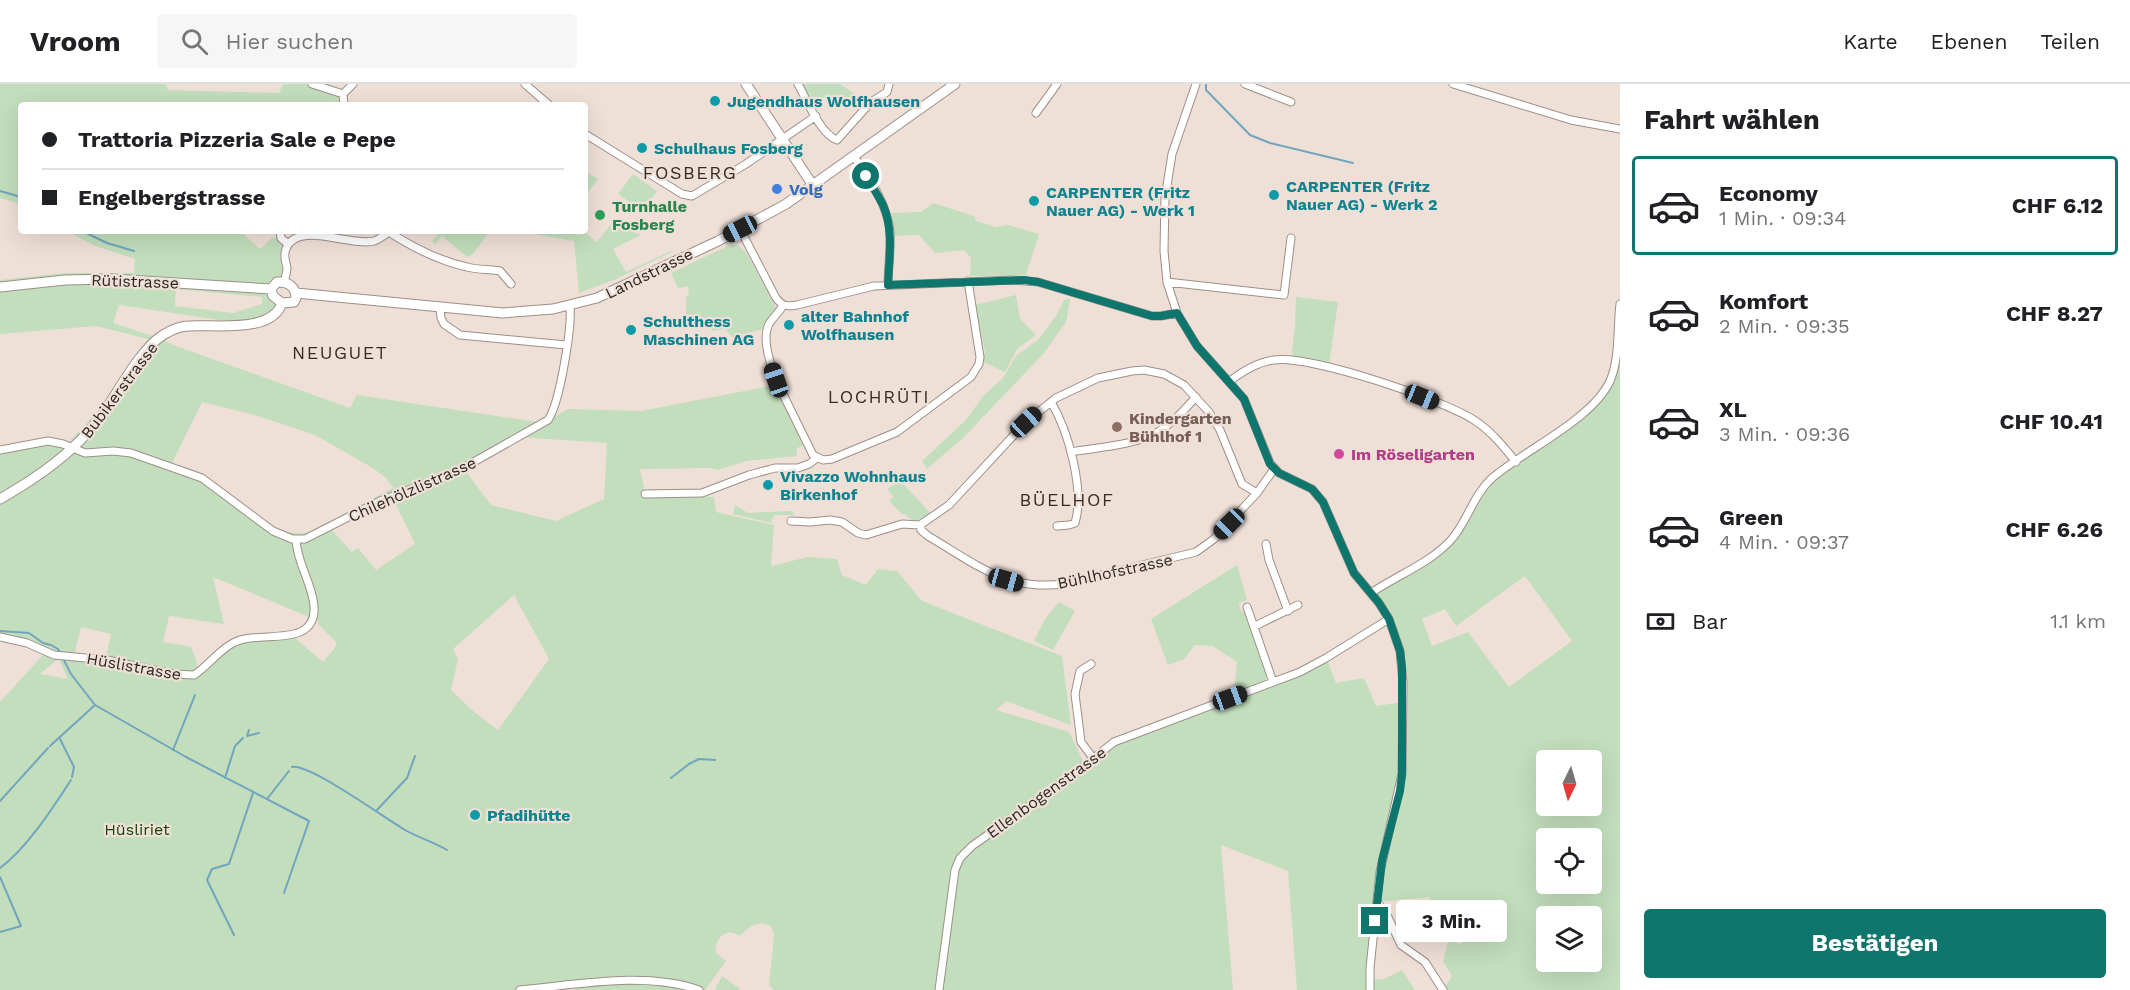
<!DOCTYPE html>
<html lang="de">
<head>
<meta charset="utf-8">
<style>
	body { margin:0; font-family:"Work Sans",sans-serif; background:#f6f6f6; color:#202124; height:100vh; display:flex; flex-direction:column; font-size:22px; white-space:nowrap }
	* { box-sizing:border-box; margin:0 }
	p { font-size:20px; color:#757577 }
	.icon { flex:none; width:33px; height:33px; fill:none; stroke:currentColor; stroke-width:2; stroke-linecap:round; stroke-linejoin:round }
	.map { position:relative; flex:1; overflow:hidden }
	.panel { display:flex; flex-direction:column; background:#fff; width:510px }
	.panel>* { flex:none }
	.hud { position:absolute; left:18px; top:18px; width:570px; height:132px; border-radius:6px; box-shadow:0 6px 24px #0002; display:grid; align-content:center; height:132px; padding:0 24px; background:#fff }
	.needle { width:39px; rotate:185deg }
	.controls { position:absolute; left:1536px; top:666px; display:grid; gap:12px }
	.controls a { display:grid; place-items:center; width:66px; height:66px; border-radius:6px; background:#fff; box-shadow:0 6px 24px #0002; font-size:30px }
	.end { position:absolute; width:27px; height:27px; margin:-14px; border:8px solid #0f766e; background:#fff; box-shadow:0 0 0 3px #fff }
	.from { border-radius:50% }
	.bubble { position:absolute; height:42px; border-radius:6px; background:#fff; box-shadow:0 6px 24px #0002; font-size:20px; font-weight:700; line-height:42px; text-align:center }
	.car { position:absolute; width:18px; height:36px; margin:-18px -9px; border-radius:8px; box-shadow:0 0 4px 2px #0007; background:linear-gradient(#222 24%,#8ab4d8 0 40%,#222 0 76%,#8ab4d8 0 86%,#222 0) }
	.hud b { display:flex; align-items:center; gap:21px; height:57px; font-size:22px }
	.hud b+b { border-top:2px solid #e0e0e0 }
	.hud i { width:15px; height:15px; background:#202124 }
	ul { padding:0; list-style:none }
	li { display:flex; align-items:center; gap:18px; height:99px; margin:0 12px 9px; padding:0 12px; border:3px solid transparent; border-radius:6px }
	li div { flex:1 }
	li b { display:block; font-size:22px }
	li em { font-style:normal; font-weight:700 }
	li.on { border-color:#0f766e }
	li>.icon { width:54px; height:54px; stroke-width:1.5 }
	h2 { padding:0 24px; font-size:27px; line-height:72px }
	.pay { display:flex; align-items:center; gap:15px; height:66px; padding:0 24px; font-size:22px }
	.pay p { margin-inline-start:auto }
	.cta { display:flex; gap:12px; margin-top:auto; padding:12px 24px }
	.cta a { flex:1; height:69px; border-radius:6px; background:#0f766e; color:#fff; font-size:24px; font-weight:700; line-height:69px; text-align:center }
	header { display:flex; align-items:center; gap:36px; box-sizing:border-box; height:84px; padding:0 30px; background:#fff; border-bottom:2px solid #e0e0e0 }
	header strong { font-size:28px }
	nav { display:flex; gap:33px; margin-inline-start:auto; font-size:21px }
	.search { width:420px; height:54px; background:#f6f6f6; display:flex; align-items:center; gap:15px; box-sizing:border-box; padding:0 21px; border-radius:6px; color:#757577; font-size:22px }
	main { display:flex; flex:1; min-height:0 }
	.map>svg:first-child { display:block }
</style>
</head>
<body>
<header>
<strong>Vroom</strong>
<div class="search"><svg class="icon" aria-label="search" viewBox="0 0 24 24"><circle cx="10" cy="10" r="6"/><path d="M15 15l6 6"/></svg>Hier suchen</div>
<nav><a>Karte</a><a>Ebenen</a><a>Teilen</a></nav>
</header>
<main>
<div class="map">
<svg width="1620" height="906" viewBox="0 0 1620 906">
	<rect width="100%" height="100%" fill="#efe0d7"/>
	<!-- green -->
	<path fill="#c2debc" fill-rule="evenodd" d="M0 0H166L168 6 279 9 283 0H307L312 4 338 12 340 21H21V122L11 117 0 114Z
		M802 0H840L855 10 842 19 831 12 828 14 819 13 812 20Z
		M585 87 598 95 585 112Z
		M633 90 657 107 642 127 618 110Z
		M933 119 974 132 976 137 996 143 1008 141 1039 150 1026 191 970 192 971 174 964 166 935 169 919 151 893 152 892 129 921 128Z
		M612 139 641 151 613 165 626 188 671 167 672 168 616 195 579 209 574 157 515 147H583L597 158Z
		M67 147H243L242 149 260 165 272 154 280 152 288 160 286 190 274 199 280 223 247 240 119 221 113 239 159 254 173 261 350 324 357 311 544 339 568 325 641 327 775 301 805 361 797 364V372L747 377 718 386 710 384 640 385 645 409 714 413 716 428 774 441 771 482 808 473 837 475 842 491 866 501 878 485 897 487 922 517 1062 572 1071 641 1006 617 996 626 1069 648 1086 683C1121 653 1167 639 1211 624 1251 610 1289 596 1328 578L1336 599 1364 594 1376 622 1403 618 1396 554 1371 509 1445 461 1482 405 1608 307 1614 297 1620 278V906H1443L1452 892 1443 878 1448 857 1461 860 1465 839 1432 832 1430 813 1377 818 1369 896 1384 895 1402 886 1415 906H1297L1288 787 1221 761 1233 906H774L769 901 774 850 771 842C757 835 749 844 739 852 726 842 714 855 716 869L726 877 705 906H575L577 902 520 906H0V618L43 571 57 576 40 590 68 595 59 575 52 570 0 553V366L27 359 66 361 102 323 148 255 96 242 0 250V196L64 189H134L135 175 95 162ZM176 205 262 213V220L233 229 175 222ZM202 318 255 331 315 351 373 384 386 394 393 404 309 448C272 457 237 413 210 395 199 387 185 383 172 379ZM518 353 607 359 604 415 556 437 491 421 464 385ZM392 412 415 460 376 486 358 464 352 468 330 444ZM1525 492 1572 557 1509 603 1468 548 1432 562 1422 535 1445 525 1456 542ZM213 493 319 537 318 540 337 559 334 565 323 578 295 554 278 557 280 552 230 561 201 585 197 584 196 575 191 563C181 560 172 560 163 558L169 532 224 540ZM514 511 549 575 498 646 473 627 451 606 458 575 453 565ZM81 543 111 550 107 569 111 576 74 572ZM1546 676H1592V722H1546ZM1546 754H1592V800H1546ZM1546 832H1592V878H1546Z
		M440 147H490L472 171 467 173 442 152 435 160 432 157Z
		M730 161H738L746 168 776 224 763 245 732 253 725 245 713 247 686 229V213L689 212 688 202 678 204 671 189Z
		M1016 211 1020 235 1036 251 1017 265 1005 288 983 278 985 268 975 221Z
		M1296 213 1338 218 1329 281 1293 272 1292 267 1295 243Z
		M1070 215 1066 238 1044 269 964 353 927 385 922 377 966 336 983 312 1003 294 1016 272 1038 256 1056 232 1064 216Z
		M901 397 930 429 929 431 914 438 905 430H902L889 417 893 413 887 405Z
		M735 421 748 429 792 427 794 431H774L771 439 733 430Z
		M1237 481 1247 516 1239 519 1240 526 1247 530 1266 588V595L1261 599 1234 609 1237 578 1213 562 1195 561 1184 575 1168 581 1151 535Z
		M1059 518 1075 527 1053 566 1034 557 1045 535Z
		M722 892 739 904V906H715Z"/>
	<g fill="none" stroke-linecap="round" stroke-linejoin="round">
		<!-- stream -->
		<path stroke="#71a5bf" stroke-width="2" d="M1206 0V6L1250 51 1270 59 1353 79
			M0 107 21 113
			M82 147 107 159 134 167
			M0 547 29 549 43 559 51 561 58 565 71 590 95 621 186 673 309 737 284 809
			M249 646 247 652 259 649
			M60 655 74 683 72 693
			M50 662 95 621
			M173 666 195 611
			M292 683C309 679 386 735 405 746 419 754 434 758 447 766
			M225 694 235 662 243 654
			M671 694 689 680 699 675 715 676
			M267 715 289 687
			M0 717 48 664
			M376 727 407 694 415 672
			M0 784C27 764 52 725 71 696
			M0 793 21 842 0 848
			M234 851 207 796 212 785 229 780 253 709"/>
		<!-- street casing -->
		<g stroke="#9d8f87" stroke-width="9">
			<path id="street" d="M312 0 343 10
				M525 0 549 21
				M798 0C807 16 820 50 837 56L871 18 887 8 889 0
				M1196 0 1172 70 1165 114 1164 167 1167 198 1177 229 1197 262 1244 315 1270 379 1279 389 1312 405 1323 418 1354 489 1379 519 1389 535 1400 567 1403 599 1402 690 1380 788 1370 884V906
				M1245 0 1291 18
				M1453 0 1571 36 1620 45
				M343 10 353 0
				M343 10 344 21
				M1036 29 1057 0
				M585 50 682 110 692 112 746 80 816 32
				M854 73C869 91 889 125 890 149 891 166 888 184 888 201
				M740 145 776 214C782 222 788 223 797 221L874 202 1012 196 1038 198 1152 232H1161L1177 229
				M280 147 281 154 288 160
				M389 148C412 163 440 177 467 183 478 186 489 185 500 187L511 200
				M284 198C285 194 287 189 287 184 286 178 283 172 286 165 296 136 351 163 374 157 380 155 385 151 390 147
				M1167 198 1284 211 1291 154
				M783 221C780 228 773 233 769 240 761 255 771 281 776 296L813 371 823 376 832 375 897 348 971 293 979 280 980 273 968 197
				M440 224 441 234 444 240 460 251 566 261
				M1230 297C1243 287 1257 278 1274 276 1311 271 1441 315 1474 336 1491 347 1503 362 1516 378
				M1051 318C1068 346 1085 406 1075 439L1069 441 1057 442
				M0 366 48 357 63 360 85 369 113 367 131 369 202 394 273 447 292 455H305L380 417 456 388 548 336C560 319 572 243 570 222
				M1071 368C1099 363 1132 362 1158 348 1173 339 1184 326 1196 313
				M1257 409 1214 455 1196 468 1064 500C1005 507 976 480 928 452L921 446 920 441 949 421 1026 338 1056 314 1098 294 1132 287 1144 286 1164 290 1184 301 1209 328 1220 346 1242 400 1257 409 1274 385
				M645 410 702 409 749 391 775 384H798L809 380 817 374
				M791 437 810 438 830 436 842 438 858 449 866 451 902 440 920 441
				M1266 460 1269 476 1288 527
				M1371 509C1397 491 1429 480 1451 456 1467 438 1473 412 1491 395 1524 366 1592 336 1610 297 1620 274 1617 244 1620 220
				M1247 523 1273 598
				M1255 542 1298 521
				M0 553 27 559 54 571 107 576 173 590 194 591C208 582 218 567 233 559 258 545 317 566 314 522 312 499 297 479 296 456
				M1091 580 1080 587 1075 610 1081 658 1093 674
				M1377 818 1386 829 1401 861 1425 878 1443 906
				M520 906C577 901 644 887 699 906
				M939 906 955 786 960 774 972 762 1071 692 1114 658 1300 588 1326 574 1389 535"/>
		</g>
		<!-- secondary casing -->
		<g stroke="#9d8f87" stroke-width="11">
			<path id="secondary" d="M746 0 812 100
				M277 198C288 197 296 203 296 214L294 218 282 219 273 212 271 205Z
				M0 203 65 196 112 195 271 205
				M296 209 503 229 553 225 597 214 718 157 786 120 955 0
				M0 415C38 393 72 370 99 335 117 311 139 266 163 251 171 246 180 242 189 242 213 240 272 250 282 219"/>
		</g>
		<!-- street -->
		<use href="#street" stroke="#fff" stroke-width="7"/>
		<!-- secondary -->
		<use href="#secondary" stroke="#fff" stroke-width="9"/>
	</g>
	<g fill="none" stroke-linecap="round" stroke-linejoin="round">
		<!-- route -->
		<path stroke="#0f766e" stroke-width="8" d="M866 92C872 102 878 111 883 121 894 146 889 175 888 201L1024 196 1038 198 1152 232H1161L1177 229 1197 262 1244 315 1270 380 1279 389 1312 405 1323 418 1354 489 1379 519 1389 535 1400 567 1402 584V690L1400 707 1382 777 1375 837"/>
	</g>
	<!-- markers -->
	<g fill="#0f9aa8" stroke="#efe0d7" stroke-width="2">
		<circle cx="715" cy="17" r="6"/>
		<circle cx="642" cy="64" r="6"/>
		<circle cx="1274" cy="111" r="6"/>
		<circle cx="1034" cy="117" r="6"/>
		<circle cx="789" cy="241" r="6"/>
		<circle cx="631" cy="246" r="6"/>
		<circle cx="768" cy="401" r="6"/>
		<circle cx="475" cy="731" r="6"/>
	</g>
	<circle fill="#3f7fe0" stroke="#efe0d7" stroke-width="2" cx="777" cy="105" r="6"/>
	<circle fill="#2e9e5b" stroke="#efe0d7" stroke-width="2" cx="600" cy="131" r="6"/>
	<circle fill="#8d6e63" stroke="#efe0d7" stroke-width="2" cx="1117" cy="343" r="6"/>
	<circle fill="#d1479c" stroke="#efe0d7" stroke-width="2" cx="1339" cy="370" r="6"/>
	<g text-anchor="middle" stroke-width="4.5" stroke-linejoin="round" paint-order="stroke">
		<!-- culture labels -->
		<g font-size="16" font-weight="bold" fill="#0d838f" stroke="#efe0d7" text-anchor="start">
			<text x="727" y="23">Jugendhaus Wolfhausen</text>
			<text x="654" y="70">Schulhaus Fosberg</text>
			<text x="1286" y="108">CARPENTER (Fritz<tspan x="1286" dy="18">Nauer AG) - Werk 2</tspan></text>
			<text x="1046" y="114">CARPENTER (Fritz<tspan x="1046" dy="18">Nauer AG) - Werk 1</tspan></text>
			<text x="801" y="238">alter Bahnhof<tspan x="801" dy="18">Wolfhausen</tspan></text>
			<text x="643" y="243">Schulthess<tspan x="643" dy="18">Maschinen AG</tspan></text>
			<text x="780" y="398">Vivazzo Wohnhaus<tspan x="780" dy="18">Birkenhof</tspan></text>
			<text x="487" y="737">Pfadihütte</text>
		</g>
		<!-- shop labels -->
		<g font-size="16" font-weight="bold" fill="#366cbe" stroke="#efe0d7" text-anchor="start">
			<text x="789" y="111">Volg</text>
		</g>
		<!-- leisure labels -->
		<g font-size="16" font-weight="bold" fill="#27864d" stroke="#efe0d7" text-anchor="start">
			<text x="612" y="128">Turnhalle<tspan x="612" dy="18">Fosberg</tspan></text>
		</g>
		<!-- street labels -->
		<g font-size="16" fill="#2b2622" stroke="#efe0d7">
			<text transform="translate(649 189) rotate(-26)" y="6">Landstrasse</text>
			<text transform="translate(135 197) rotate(2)" y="6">Rütistrasse</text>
			<text transform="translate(119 306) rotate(-53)" y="6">Bubikerstrasse</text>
			<text transform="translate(412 405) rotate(-24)" y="6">Chilehölzlistrasse</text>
			<text transform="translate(1115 487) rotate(-12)" y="6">Bühlhofstrasse</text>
			<text transform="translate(134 582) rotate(10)" y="6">Hüslistrasse</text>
			<text transform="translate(1046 708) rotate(-36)" y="6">Ellenbogenstrasse</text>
		</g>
		<!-- education labels -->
		<g font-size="16" font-weight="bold" fill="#785e54" stroke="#efe0d7" text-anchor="start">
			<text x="1129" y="340">Kindergarten<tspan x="1129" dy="18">Bühlhof 1</tspan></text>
		</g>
		<!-- hotel labels -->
		<g font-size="16" font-weight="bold" fill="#b23c85" stroke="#efe0d7" text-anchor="start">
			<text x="1351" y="376">Im Röseligarten</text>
		</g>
		<!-- park labels -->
		<g font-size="16" fill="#17430b" stroke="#efe0d7">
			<text x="137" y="751">Hüsliriet</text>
		</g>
		<!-- neighbourhood labels -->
		<g font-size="18" letter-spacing="1.5" fill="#362b24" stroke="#efe0d7">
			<text x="690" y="95">FOSBERG</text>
			<text x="340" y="275">NEUGUET</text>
			<text x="879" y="319">LOCHRÜTI</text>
			<text x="1067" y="422">BÜELHOF</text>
		</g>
	</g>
</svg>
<div class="controls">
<a><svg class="needle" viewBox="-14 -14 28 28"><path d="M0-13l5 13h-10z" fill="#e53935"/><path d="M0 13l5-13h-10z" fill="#757577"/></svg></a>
<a><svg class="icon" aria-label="locate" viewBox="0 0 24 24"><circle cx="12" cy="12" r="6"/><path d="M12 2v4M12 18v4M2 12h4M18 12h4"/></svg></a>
<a><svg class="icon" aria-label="layers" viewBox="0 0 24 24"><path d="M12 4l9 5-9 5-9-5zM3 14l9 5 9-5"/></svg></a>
</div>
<i class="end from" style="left:866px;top:92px"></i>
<i class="end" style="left:1375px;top:837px"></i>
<div class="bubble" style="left:1396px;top:816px;width:111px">3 Min.</div>
<i class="car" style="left:740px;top:145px;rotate:243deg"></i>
<i class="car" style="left:776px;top:296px;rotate:341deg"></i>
<i class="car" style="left:1422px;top:313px;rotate:112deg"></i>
<i class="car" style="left:1026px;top:338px;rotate:47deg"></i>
<i class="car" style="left:1229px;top:440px;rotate:225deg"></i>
<i class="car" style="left:1006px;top:496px;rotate:106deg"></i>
<i class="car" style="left:1230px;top:614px;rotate:70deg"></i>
<div class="hud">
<b><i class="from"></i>Trattoria Pizzeria Sale e Pepe</b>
<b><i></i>Engelbergstrasse</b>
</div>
</div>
<section class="panel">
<h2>Fahrt wählen</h2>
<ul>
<li class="on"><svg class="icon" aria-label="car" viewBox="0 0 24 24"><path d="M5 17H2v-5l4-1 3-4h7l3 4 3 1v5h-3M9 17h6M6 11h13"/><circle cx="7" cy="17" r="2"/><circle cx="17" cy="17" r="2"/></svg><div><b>Economy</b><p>1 Min. · 09:34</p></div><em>CHF 6.12</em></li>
<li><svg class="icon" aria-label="car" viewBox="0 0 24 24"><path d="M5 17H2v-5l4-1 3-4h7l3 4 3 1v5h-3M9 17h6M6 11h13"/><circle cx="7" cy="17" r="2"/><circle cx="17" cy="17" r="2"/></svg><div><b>Komfort</b><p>2 Min. · 09:35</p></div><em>CHF 8.27</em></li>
<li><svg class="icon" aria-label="car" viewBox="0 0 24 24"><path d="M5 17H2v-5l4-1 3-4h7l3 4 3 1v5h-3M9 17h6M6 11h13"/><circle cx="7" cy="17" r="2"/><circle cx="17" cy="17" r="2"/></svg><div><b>XL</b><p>3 Min. · 09:36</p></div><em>CHF 10.41</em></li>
<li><svg class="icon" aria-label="car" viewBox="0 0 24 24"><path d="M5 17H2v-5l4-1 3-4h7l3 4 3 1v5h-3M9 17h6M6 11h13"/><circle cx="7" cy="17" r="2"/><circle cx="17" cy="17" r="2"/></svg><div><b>Green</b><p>4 Min. · 09:37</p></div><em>CHF 6.26</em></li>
</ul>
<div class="pay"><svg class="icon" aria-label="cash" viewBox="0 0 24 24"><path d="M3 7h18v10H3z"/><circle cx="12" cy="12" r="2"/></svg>Bar<p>1.1 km</p></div>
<div class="cta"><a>Bestätigen</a></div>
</section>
</main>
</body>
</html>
